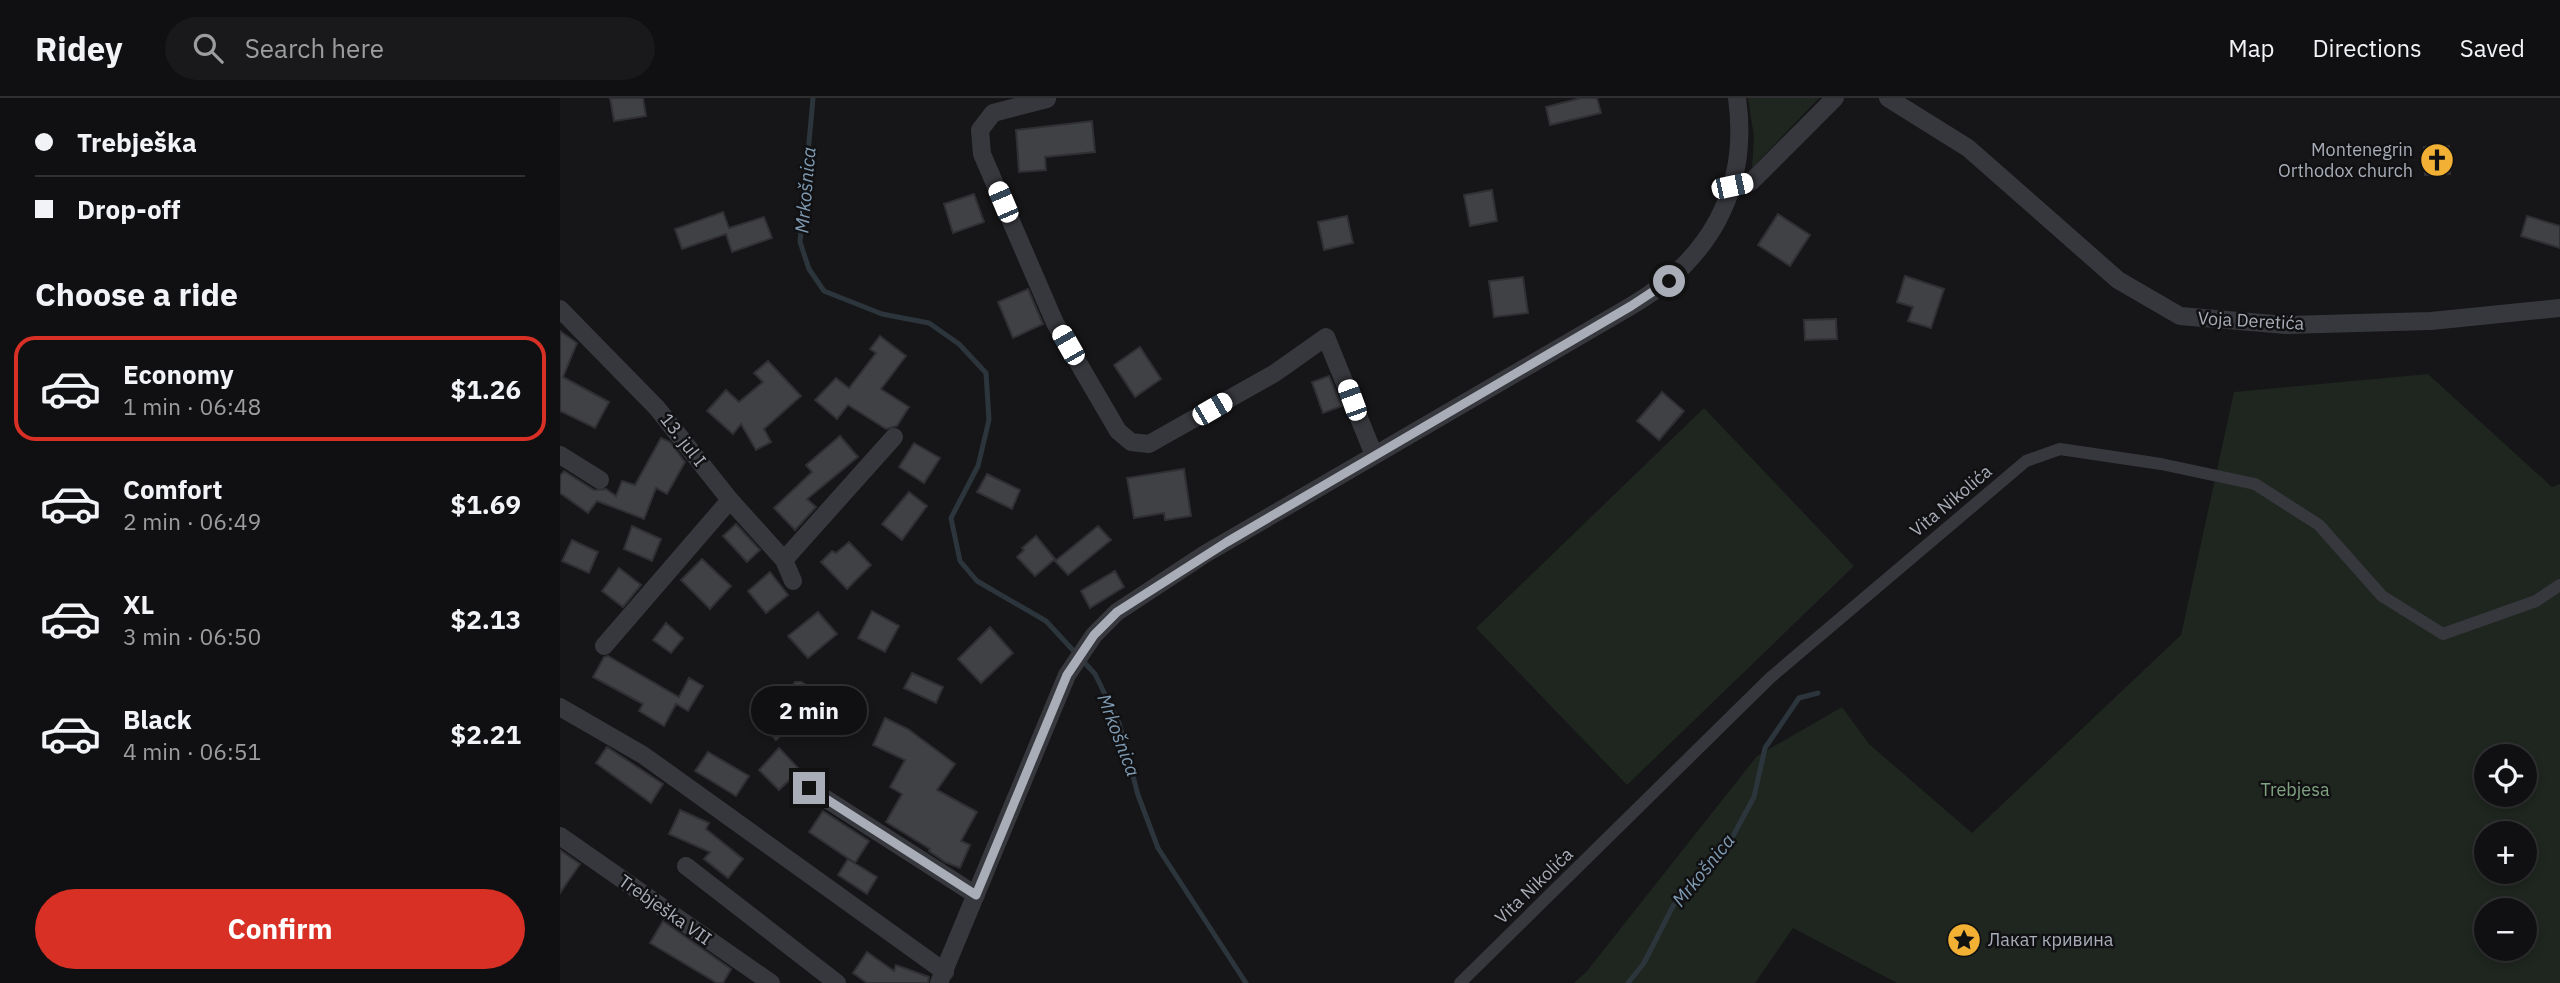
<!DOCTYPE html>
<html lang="en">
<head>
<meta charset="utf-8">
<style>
	body { margin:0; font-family:"IBM Plex Sans",sans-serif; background:#19191b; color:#f1f3f6; height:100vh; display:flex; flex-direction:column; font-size:26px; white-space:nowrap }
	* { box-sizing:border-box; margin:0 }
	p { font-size:23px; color:#9c9d9f }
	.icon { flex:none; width:38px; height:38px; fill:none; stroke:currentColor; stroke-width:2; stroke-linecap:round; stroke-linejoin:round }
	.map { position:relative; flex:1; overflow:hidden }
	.sheet { display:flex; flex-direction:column; background:#101012; width:560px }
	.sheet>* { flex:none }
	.hud { display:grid; align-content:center; height:154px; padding:0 35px; background:#101012 }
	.buttons { position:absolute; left:1914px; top:646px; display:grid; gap:14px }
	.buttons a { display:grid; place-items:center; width:63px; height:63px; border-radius:50%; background:#101012; box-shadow:0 4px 10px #0003,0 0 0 2px #303032; font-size:35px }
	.end { position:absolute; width:32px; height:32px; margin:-16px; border:9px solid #a8adb8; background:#111; box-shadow:0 0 0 4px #111 }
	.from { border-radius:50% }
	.bubble { position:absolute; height:49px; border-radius:24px; background:#101012; box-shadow:0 4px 10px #0003,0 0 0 2px #303032; font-size:23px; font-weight:700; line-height:49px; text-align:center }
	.car { position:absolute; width:21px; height:42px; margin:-21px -10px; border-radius:9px; box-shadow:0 0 5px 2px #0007; background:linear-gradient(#fff 24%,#345 0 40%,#fff 0 76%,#345 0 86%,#fff 0) }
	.hud b { display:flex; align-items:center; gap:24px; height:66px; font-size:26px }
	.hud b+b { border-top:2px solid #303032 }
	.hud i { width:18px; height:18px; background:#f1f3f6 }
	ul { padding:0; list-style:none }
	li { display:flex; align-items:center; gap:21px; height:105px; margin:0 14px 10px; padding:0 21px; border:4px solid transparent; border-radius:21px }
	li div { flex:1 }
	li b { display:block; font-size:26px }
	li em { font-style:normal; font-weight:700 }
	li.on { border-color:#d93025 }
	li>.icon { width:63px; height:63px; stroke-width:1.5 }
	h2 { padding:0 35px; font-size:32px; line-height:84px }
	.primary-button { display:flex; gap:14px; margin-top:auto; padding:14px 35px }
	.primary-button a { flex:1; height:80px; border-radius:42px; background:#d93025; color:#fff; font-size:28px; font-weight:700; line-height:80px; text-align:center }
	header { display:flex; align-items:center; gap:42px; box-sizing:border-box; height:98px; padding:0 35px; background:#101012; border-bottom:2px solid #303032 }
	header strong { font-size:33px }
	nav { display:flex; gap:38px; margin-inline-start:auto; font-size:24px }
	.search { width:490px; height:63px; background:#19191b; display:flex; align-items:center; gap:18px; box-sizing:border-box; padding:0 24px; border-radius:38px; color:#9c9d9f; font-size:26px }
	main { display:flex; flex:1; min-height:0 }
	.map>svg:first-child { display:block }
</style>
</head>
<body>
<header>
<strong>Ridey</strong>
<div class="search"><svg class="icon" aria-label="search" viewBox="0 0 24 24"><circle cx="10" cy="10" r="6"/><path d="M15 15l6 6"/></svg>Search here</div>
<nav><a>Map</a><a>Directions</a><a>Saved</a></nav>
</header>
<main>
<section class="sheet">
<div class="hud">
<b><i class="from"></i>Trebješka</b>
<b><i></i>Drop-off</b>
</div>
<h2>Choose a ride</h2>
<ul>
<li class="on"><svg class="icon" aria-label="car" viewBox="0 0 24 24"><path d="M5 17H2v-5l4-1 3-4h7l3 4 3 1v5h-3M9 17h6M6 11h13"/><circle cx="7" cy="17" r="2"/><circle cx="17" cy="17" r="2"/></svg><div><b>Economy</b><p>1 min · 06:48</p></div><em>$1.26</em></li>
<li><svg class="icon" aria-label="car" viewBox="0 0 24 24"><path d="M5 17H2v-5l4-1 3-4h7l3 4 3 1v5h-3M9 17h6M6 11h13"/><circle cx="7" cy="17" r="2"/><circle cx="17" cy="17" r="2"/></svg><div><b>Comfort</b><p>2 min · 06:49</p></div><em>$1.69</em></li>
<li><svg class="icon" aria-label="car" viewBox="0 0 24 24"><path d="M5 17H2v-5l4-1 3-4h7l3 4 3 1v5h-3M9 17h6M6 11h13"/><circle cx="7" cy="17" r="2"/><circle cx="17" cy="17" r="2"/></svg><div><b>XL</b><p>3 min · 06:50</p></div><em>$2.13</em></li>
<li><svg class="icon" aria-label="car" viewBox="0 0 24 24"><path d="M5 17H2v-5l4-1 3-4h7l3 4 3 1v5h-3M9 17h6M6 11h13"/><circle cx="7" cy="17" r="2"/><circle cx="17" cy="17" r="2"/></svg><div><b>Black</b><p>4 min · 06:51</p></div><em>$2.21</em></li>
</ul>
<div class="primary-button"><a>Confirm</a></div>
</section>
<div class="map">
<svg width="2000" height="885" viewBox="0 0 2000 885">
	<rect width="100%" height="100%" fill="#161618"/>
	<!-- green -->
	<path fill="#1e261f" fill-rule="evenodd" d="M1188 0H1259L1192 70 1194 39Z
		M1868 276 1992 389 2000 386V885H1337L1233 830 1195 885H1014L1027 873 1197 658 1282 609 1309 646 1412 735 1621 537 1674 294ZM1927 658H1965V696H1927ZM1927 735H1965V774H1927ZM1927 812H1965V850H1927Z
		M1144 310 1294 468 1067 687 916 530Z"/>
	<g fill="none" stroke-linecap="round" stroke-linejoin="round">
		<!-- stream -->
		<path stroke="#2c353c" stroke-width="5" d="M253 0 240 144 249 171 264 193 322 216 369 225 399 246 426 275 429 322 418 368 391 420 400 463 417 483 486 523 535 576 559 625 578 697 598 750 686 885
			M1068 885 1084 865 1113 808 1167 749 1194 699 1205 650 1239 600 1258 595"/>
	</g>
	<!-- building -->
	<path fill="#404145" stroke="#303034" stroke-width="2" d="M50 0H83L86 18 54 23Z
		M1021 0H1037L1041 15 990 27 986 9Z
		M532 23 535 54 485 59 486 72 459 74 456 32Z
		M1889 48 1890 76 1865 77 1864 49Z
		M932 92 937 123 910 128 904 97Z
		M414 96 424 124 393 135 384 106Z
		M163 114 169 130 204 119 212 140 172 154 166 136 122 151 115 131Z
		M1218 116 1250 137 1230 168 1198 147Z
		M787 118 793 145 764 152 758 124Z
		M1967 118 2000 128V150L1961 138Z
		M1345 178 1384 191 1371 230 1348 223 1353 209 1337 204Z
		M963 179 968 215 934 219 929 183Z
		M468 191 483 226 453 240 438 204Z
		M1276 221 1277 241 1245 242 1244 222Z
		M0 233 17 245 3 279 49 304 35 330 0 313Z
		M320 238 346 258 321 291 349 309 337 328 326 331 288 307 277 321 255 302 276 280 289 290 316 255 310 251Z
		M580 249 601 281 575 299 554 267Z
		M208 263 241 298 204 331 211 344 196 352 181 326 173 336 147 313 166 292 179 304 203 284 194 275Z
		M769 278 782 308 763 315 752 284Z
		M1102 294 1124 313 1099 342 1077 323Z
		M280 338 298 359 247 401 256 409 235 432 214 410 252 374 246 367Z
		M101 340 110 344 125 364 107 396 96 390 84 421 37 403 28 415 0 395V378L4 373 34 392 46 391 56 398 62 383 75 387Z
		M354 345 380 360 364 385 339 369Z
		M624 371 631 418 605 422 604 415 574 420 567 380Z
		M427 376 460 392 452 411 417 394Z
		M349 394 367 408 342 442 322 426Z
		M176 426 200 452 187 464 163 438Z
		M72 428 101 441 92 463 64 451Z
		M538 428 551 442 508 477 495 463Z
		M476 438 495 461 475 478 457 459 464 452 462 450Z
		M12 442 38 454 29 475 2 463Z
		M289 444 311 467 287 491 261 464 272 453 276 455Z
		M142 461 171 488 150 511 121 482Z
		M59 470 81 487 63 509 42 493Z
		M555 473 564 489 530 510 521 493Z
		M210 474 228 497 206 515 188 493Z
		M312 513 339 528 325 554 298 540Z
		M258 514 277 536 248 560 228 538Z
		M106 525 123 540 111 555 93 542Z
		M430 529 453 555 421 585 398 561Z
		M48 558 119 599 129 580 143 588 128 613 116 606 104 628 79 613 83 606 33 579 44 559Z
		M352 575 383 589 376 605 344 590Z
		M235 584H241L262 597 257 605 280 622 274 630 246 613 216 642 205 630 231 604 225 600Z
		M325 620 348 631 395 666 377 692 417 714 401 743 410 747 400 770 385 764 369 753 370 751 326 724 342 696 330 689 345 662 313 647Z
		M47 649 103 686 91 705 36 665Z
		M219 650 240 672 219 692 199 672Z
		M148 654 189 678 176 698 135 673Z
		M120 712 149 725 146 731 183 761 168 780 144 761 150 754 109 736Z
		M263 713 309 743 295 765 249 734Z
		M0 752 20 766 0 795Z
		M288 761 317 779 307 796 278 777Z
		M103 823 171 871 163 885H157L90 845Z
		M307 854 334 873 336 867 369 879 368 885H307L293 875Z"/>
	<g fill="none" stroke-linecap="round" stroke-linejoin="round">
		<!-- pedestrian -->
		<path stroke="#37383d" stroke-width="12" d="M900 885 1210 580 1466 363 1500 351 1601 366 1695 386 1759 427 1822 498 1883 536 1976 503 2000 487"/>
		<!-- minor -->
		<path stroke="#37383d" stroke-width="18" d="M1328 0 1408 50 1558 182 1620 218 1726 227 1871 223 2000 210
			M487 1 433 15 420 32 422 56 495 225 558 333 571 344 589 346 715 275 766 239 814 357
			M1172 88 1191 84 1275 0
			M0 211 97 310 170 402 224 462 233 483
			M0 357 40 382
			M224 462 334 339
			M44 548 170 402
			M0 609 83 657 385 874
			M249 690 416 797
			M0 738 211 885
			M126 768 277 885
			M379 885 507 577 534 537 557 514 645 456 1071 208C1149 162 1190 92 1177 0"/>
	</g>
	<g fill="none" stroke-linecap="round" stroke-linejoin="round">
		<!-- route -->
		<path stroke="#a8adb8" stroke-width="9" d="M249 690 416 797 507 577 534 537 557 514 667 444 1071 208 1109 183"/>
	</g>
	<!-- icons -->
	<defs>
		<g id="church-disc" transform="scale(1.75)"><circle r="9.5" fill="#f2b134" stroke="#111113"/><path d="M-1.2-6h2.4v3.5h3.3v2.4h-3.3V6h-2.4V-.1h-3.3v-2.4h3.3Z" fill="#111"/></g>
		<g id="sight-disc" transform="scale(1.75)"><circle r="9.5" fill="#f2b134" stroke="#111113"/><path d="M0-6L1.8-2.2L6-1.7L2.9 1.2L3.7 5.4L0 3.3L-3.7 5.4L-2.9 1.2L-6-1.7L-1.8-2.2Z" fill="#111"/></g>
	</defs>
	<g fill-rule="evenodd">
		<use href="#church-disc" x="1877" y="62"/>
		<use href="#sight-disc" x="1404" y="842"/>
	</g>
	<g text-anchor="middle" stroke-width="5" stroke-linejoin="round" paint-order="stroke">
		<!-- poi labels -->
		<g font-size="18" fill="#a8adb8" stroke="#111113" text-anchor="end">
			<text x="1853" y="58">Montenegrin<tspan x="1853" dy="21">Orthodox church</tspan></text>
			<text x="1428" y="848" text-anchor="start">Лакат кривина</text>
		</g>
		<!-- street labels -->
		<g font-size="18" fill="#a8adb8" stroke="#111113">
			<text transform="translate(1691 223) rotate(3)" y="6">Voja Deretića</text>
			<text transform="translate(123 342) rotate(52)" y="6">13. jul I</text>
			<text transform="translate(1391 403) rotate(-40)" y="6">Vita Nikolića</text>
			<text transform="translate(974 788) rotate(-44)" y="6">Vita Nikolića</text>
			<text transform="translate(105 812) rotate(35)" y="6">Trebješka VII</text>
		</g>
		<!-- park labels -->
		<g font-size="18" fill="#7fa381" stroke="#111113">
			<text x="1735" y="698">Trebjesa</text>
		</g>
		<!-- water labels -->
		<g font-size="19" font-style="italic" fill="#7f9bb3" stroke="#111113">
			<text transform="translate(245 92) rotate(-85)" y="7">Mrkošnica</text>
			<text transform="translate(559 637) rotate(69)" y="7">Mrkošnica</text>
			<text transform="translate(1143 772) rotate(-51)" y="7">Mrkošnica</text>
		</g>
	</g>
</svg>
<div class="buttons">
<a><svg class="icon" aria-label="locate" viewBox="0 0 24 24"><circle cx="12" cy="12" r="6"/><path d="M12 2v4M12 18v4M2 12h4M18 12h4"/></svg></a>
<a>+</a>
<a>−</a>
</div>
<i class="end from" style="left:1109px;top:183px"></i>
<i class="end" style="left:249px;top:690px"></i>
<div class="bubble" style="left:191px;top:588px;width:116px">2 min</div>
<i class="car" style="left:1172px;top:88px;rotate:78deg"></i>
<i class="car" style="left:443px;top:104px;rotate:337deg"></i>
<i class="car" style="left:508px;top:247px;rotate:330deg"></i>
<i class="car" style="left:792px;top:302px;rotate:340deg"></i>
<i class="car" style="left:652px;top:311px;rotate:60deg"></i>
</div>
</main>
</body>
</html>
